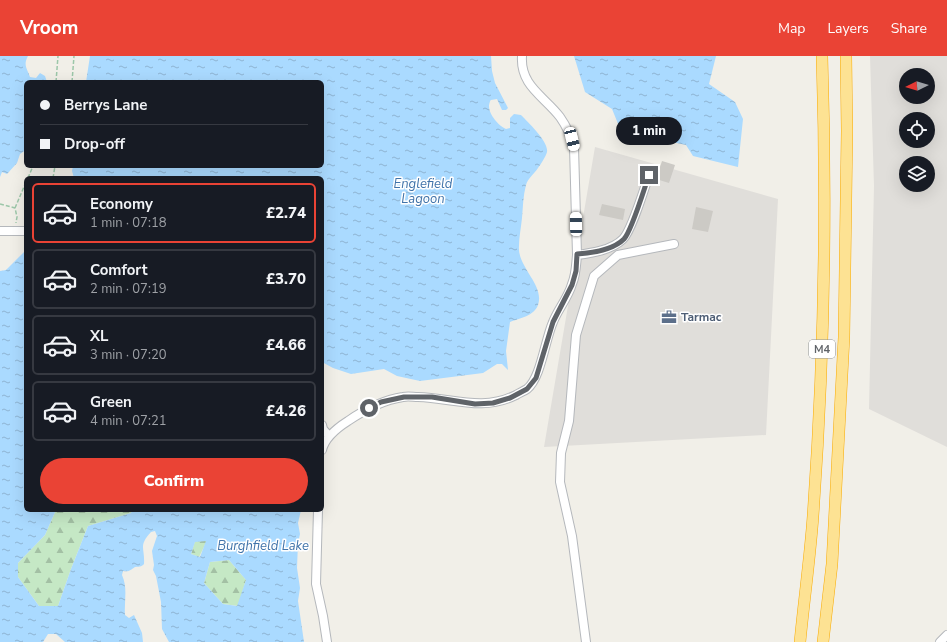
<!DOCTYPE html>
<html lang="en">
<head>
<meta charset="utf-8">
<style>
	body { margin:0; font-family:"Nunito Sans",sans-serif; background:#242831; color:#f1f3f6; height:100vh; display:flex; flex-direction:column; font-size:15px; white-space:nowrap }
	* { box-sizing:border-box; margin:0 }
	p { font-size:13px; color:#9ea1a6 }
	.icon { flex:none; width:22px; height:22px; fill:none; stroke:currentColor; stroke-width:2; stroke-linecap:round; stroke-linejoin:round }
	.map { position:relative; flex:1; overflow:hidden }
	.drawer { position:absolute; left:24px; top:120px; width:300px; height:336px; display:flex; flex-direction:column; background:#171b24; border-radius:6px; box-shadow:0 4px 16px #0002 }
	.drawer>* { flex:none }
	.banner { position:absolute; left:24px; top:24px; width:300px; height:88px; border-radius:6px; box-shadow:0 4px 16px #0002; display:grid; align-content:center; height:88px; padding:0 16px; background:#171b24 }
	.needle { width:26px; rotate:265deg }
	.fabs { position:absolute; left:899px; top:12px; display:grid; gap:8px }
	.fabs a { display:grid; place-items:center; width:36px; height:36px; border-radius:50%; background:#171b24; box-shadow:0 4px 16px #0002; font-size:20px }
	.end { position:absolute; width:18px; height:18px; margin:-9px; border:5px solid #5f6368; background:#fff; box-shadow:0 0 0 2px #fff }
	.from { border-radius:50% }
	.bubble { position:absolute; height:28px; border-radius:14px; background:#171b24; box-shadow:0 4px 16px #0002; font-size:13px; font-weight:800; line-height:28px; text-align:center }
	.car { position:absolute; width:12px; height:24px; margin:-12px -6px; border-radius:5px; box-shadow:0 0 3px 1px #0007; background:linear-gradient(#fff 24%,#345 0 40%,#fff 0 76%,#345 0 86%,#fff 0) }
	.banner b { display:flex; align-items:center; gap:14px; height:38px; font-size:15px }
	.banner b+b { border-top:1px solid #363941 }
	.banner i { width:10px; height:10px; background:#f1f3f6 }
	ul { padding:7px 0 0; list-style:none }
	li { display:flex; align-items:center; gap:12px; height:60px; margin:0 8px 6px; padding:0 8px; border:2px solid #363941; border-radius:6px }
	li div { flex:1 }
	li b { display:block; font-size:15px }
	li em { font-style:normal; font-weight:800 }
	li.current { border-color:#ea4335 }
	li>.icon { width:36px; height:36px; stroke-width:1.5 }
	.cta { display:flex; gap:8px; margin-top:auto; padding:8px 16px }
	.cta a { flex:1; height:46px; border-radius:24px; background:#ea4335; color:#fff; font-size:16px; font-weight:800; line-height:46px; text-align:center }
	header { display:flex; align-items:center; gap:24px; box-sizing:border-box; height:56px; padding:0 20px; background:#ea4335; color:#fff }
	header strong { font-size:19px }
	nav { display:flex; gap:22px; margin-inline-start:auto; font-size:14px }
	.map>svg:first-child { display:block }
</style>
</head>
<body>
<header>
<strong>Vroom</strong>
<nav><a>Map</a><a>Layers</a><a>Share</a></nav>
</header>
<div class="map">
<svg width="947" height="586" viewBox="0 0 947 586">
	<defs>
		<pattern id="forest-firs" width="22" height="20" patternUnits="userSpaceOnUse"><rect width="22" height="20" fill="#c5e8c5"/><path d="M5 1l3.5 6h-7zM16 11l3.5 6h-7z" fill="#a3c0a4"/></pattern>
		<pattern id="water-ripples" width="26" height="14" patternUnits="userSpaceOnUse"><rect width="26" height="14" fill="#aadaff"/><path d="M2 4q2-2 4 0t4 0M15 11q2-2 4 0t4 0" fill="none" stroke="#8eb4d2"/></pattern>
	</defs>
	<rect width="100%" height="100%" fill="#f1efe8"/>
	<!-- industrial -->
	<path fill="#e0deda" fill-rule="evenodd" d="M870 0H947V391L869 353 874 130ZM906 19H928V41H906ZM906 63H928V85H906ZM906 107H928V129H906Z
		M595 91 778 143 766 379 544 391Z"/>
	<!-- forest -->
	<path fill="url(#forest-firs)" d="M56 454H132L131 457 88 470 71 513 58 550H39L18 521V507L45 479Z
		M195 485H207L199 501 191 498Z
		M229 504 246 524 238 550 223 548 204 527 210 506Z"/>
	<!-- water -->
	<path fill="url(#water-ripples)" fill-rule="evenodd" d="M0 0H28C23 9 27 12 30 21L36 22 40 17 45 20 47 26H26V94L20 98 17 107 7 118 2 116 0 121Z
		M90 0H491L492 15 495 27 508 52 506 54H502L497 43 491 44C490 44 489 49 489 50 489 59 499 70 506 73L510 72V62L514 58 521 59C528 66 549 86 547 96 546 100 541 108 538 112 534 118 528 122 526 129 523 140 523 151 522 162 521 172 519 181 519 190 517 211 545 229 538 249 534 260 520 262 510 266L506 295 508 314 502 308H497L483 317 420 325 397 320 384 313 351 318 333 312 322 306V122H74L72 115 73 110H322V26H86Z
		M574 0H716L709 28 735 46 743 63 738 111 693 100 686 89 621 75 612 53 585 36Z
		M26 194V454H56L45 479 18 507V521L39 550H58L71 513 88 470 131 457 132 454H301L298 467 300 478 298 487 297 512 300 532 298 545 304 586H169L162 573 161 546 156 520 153 514 154 509 152 495 157 480 155 475 151 476C138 490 145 492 144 508 140 512 139 510 135 511 130 514 130 516 123 515L122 519C128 532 124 545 125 559L129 562 134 559 142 577 143 586H65L56 578H48L43 586H0V215L6 214ZM206 485 200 501 191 498 195 486ZM229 504 246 524 237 550 223 548 204 527 210 506Z"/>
	<!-- building -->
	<path fill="#cccac5" d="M662 105 675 109 669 127 656 123Z
		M602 148 625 153 623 164 599 159Z
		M696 151 713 155 708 176 692 173Z"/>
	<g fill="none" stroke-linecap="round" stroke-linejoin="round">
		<!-- minor casing -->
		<g stroke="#b5b8bc" stroke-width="10">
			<path id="minor" d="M0 175H26
				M577 199C592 197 612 194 623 183 632 174 644 133 649 119
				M322 369 323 373 329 380
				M322 394C325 381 337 372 348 365 364 354 383 344 403 341 408 340 413 341 418 341 453 342 482 356 516 339 519 337 524 335 527 333 541 322 545 284 553 266 558 253 568 242 572 228 576 219 576 209 577 199L574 91C571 80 567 71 560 61 544 40 520 30 522 0
				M318 454 316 528 323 560 327 586
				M586 586 572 480 560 426 561 397 569 365 576 279 594 220 618 199 674 188
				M940 586 947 579"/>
		</g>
		<!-- highway casing -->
		<g stroke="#f9ab00" stroke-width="12">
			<path id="highway" d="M800 586C804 544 810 502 813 460 824 307 827 153 822 0
				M823 586 832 508 844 281 847 75 846 0"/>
		</g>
		<!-- path -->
		<path stroke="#9cc7a9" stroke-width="1.5" stroke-dasharray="4 2" stroke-linecap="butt" d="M56 26 58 0
			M72 26 74 0
			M28 122 33 110
			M53 122 55 110
			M0 148 15 152 17 161 16 167
			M15 152 26 126"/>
		<!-- minor -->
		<use href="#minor" stroke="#fff" stroke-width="8"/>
		<!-- highway -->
		<use href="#highway" stroke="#fde293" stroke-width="11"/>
	</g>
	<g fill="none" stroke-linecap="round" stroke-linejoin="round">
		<!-- route -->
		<path stroke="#5f6368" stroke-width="5" d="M369 352 381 346 404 341H432L475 348 493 347 510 342 527 333 536 322 553 266 572 229 576 215 577 198C592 197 613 194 624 183 632 174 644 133 649 119"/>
	</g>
	<!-- icons -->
	<defs>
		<g id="office-bare" transform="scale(1.2)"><path d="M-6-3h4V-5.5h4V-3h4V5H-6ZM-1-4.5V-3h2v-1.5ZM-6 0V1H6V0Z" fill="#5c6f8a" stroke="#fff" stroke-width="2.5" paint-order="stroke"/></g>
	</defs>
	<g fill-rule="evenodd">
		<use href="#office-bare" x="669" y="261"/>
	</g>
	<g text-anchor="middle" stroke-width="3" stroke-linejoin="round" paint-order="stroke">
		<!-- shield labels -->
		<rect fill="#fff" stroke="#8f9295" stroke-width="1" x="809" y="284" width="26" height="18" rx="3"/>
		<g font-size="11" font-weight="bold" fill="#5f6368">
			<text x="822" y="297">M4</text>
		</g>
		<!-- service labels -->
		<g font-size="12" font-weight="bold" fill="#4e5e75" stroke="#fff" text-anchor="start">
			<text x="681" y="265">Tarmac</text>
		</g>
		<!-- water labels -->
		<g font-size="13" font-style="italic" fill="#4174aa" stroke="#fff">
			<text x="423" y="132">Englefield<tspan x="423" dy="15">Lagoon</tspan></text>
			<text x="263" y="494">Burghfield Lake</text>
		</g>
	</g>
</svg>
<div class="fabs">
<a><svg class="needle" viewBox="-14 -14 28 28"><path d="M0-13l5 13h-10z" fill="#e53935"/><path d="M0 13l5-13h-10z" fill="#9ea1a6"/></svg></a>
<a><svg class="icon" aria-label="locate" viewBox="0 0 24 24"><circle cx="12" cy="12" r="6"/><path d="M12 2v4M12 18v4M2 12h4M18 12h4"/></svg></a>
<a><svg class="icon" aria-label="layers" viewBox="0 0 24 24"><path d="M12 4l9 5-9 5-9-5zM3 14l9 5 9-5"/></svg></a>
</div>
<i class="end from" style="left:369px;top:352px"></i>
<i class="end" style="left:649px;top:119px"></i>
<div class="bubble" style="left:616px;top:61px;width:66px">1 min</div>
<i class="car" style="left:572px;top:83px;rotate:166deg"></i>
<i class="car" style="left:576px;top:168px;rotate:359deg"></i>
<div class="banner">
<b><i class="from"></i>Berrys Lane</b>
<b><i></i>Drop-off</b>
</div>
<section class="drawer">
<ul>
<li class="current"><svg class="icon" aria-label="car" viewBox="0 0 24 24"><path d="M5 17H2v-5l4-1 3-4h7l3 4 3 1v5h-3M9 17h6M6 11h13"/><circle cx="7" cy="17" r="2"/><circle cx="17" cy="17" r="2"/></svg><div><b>Economy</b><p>1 min · 07:18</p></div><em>£2.74</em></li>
<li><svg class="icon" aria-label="car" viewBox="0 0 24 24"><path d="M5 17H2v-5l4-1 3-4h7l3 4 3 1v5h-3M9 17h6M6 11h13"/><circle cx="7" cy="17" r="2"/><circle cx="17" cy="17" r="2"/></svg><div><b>Comfort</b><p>2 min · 07:19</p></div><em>£3.70</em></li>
<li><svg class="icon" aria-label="car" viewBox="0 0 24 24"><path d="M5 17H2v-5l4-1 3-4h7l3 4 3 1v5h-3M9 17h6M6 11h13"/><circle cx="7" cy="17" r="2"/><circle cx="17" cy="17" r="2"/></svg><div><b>XL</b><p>3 min · 07:20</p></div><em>£4.66</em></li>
<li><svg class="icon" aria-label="car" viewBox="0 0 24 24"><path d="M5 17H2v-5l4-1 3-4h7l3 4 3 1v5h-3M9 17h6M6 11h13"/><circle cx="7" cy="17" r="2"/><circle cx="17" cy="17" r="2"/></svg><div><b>Green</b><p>4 min · 07:21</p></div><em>£4.26</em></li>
</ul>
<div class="cta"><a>Confirm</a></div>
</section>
</div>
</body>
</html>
